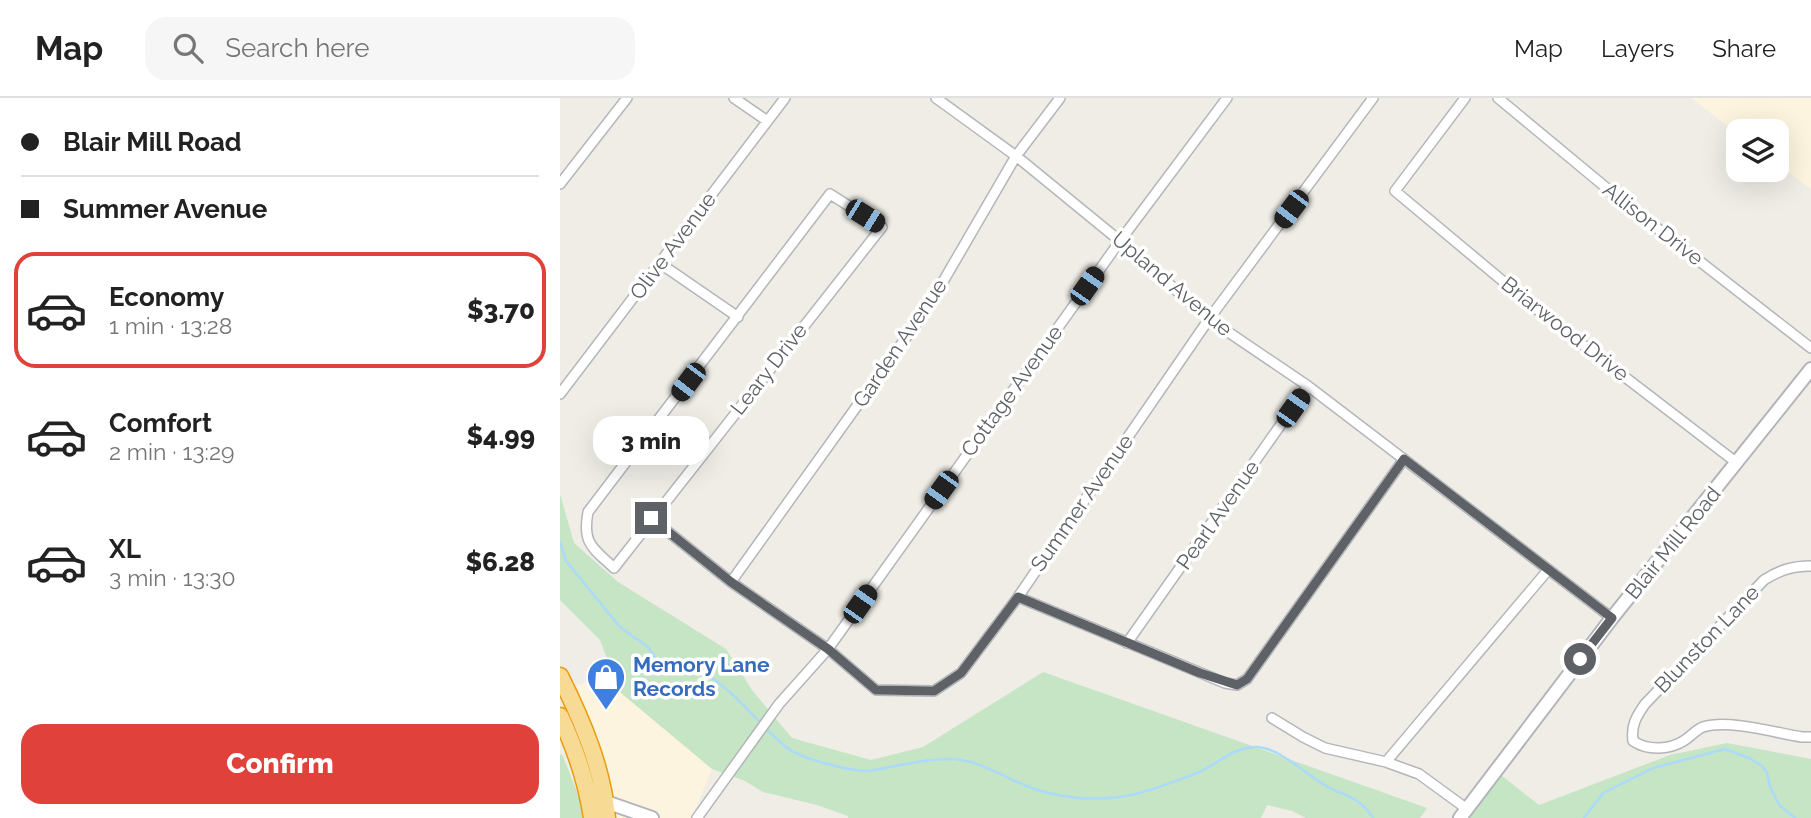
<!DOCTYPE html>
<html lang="en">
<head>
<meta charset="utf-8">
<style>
	body { margin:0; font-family:Raleway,sans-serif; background:#f6f6f6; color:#222; height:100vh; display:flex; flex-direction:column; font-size:26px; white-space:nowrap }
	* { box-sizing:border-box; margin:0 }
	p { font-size:23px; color:#767676 }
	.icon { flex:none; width:38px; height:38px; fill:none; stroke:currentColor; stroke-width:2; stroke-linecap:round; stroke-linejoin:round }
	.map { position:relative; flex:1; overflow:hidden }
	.side { display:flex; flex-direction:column; background:#fff; width:560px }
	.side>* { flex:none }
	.hud { display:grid; align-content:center; height:154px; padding:0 21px; background:#fff }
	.tools { position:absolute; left:1166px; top:21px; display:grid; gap:14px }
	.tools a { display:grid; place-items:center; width:63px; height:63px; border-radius:14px; background:#fff; box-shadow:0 7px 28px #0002; font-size:35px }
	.end { position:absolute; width:32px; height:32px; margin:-16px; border:9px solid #5e6165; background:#fff; box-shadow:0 0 0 4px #fff }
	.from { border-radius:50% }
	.bubble { position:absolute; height:49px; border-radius:21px; background:#fff; box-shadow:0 7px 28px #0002; font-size:23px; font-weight:800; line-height:49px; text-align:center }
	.car { position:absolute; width:21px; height:42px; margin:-21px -10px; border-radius:9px; box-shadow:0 0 5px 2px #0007; background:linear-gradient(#222 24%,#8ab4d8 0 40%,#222 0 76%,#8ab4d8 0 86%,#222 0) }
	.hud b { display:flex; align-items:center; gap:24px; height:66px; font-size:26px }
	.hud b+b { border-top:2px solid #e0e0e0 }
	.hud i { width:18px; height:18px; background:#222 }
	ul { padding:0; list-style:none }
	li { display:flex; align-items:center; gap:21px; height:116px; margin:0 14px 10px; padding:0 7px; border:4px solid transparent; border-radius:21px }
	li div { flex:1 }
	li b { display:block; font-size:26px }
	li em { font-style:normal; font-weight:800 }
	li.on { border-color:#e0423b }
	li>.icon { width:63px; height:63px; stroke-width:1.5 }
	.button { display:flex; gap:14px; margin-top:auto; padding:14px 21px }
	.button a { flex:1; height:80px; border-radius:21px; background:#e0423b; color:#fff; font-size:28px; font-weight:800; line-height:80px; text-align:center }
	header { display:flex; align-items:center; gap:42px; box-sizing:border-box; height:98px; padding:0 35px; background:#fff; border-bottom:2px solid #e0e0e0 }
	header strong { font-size:33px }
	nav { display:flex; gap:38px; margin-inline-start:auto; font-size:24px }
	.search { width:490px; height:63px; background:#f6f6f6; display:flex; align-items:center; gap:18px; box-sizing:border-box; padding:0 24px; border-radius:21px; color:#767676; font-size:26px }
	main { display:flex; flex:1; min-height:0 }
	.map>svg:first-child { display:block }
</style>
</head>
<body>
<header>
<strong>Map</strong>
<div class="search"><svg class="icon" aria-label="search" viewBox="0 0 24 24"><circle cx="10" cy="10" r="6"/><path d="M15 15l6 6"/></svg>Search here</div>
<nav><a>Map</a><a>Layers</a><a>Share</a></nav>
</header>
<main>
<section class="side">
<div class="hud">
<b><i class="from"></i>Blair Mill Road</b>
<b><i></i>Summer Avenue</b>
</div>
<ul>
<li class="on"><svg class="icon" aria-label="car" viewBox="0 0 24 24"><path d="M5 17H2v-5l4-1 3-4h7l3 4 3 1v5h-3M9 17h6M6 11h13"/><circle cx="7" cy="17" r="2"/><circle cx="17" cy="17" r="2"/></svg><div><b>Economy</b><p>1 min · 13:28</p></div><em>$3.70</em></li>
<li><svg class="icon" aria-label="car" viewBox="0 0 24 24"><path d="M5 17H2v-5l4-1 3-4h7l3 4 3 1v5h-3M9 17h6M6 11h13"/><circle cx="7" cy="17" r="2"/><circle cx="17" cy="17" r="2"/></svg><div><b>Comfort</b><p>2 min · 13:29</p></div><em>$4.99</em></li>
<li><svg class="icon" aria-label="car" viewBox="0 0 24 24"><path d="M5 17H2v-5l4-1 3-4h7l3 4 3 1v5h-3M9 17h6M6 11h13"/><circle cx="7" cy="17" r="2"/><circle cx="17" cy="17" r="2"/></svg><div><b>XL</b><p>3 min · 13:30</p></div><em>$6.28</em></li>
</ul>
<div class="button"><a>Confirm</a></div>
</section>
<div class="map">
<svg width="1251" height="720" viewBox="0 0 1251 720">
	<rect width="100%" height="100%" fill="#efede6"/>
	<!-- commercial -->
	<path fill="#fcf4de" d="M1131 0H1251V91L1216 65V33H1178V36Z
		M42 576 152 671 132 720H54L51 697 17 588Z"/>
	<!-- green -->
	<path fill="#c5e5c4" d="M0 396 14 445 58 484 166 551 192 592 232 640 311 662 363 649 483 574 867 710 860 720H746L732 713 707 707 701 720H288V718L257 707 203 694 185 683 152 671 43 580 48 563 40 542 0 502Z
		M1167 645 1251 661V720H910L941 677 979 707 1110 657Z
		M2 656 23 709 25 720H0V657Z"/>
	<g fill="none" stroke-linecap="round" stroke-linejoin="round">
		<!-- stream -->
		<path stroke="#abdafa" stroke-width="2.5" d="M0 444 6 463 60 529 88 549 96 561C115 564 131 567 147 577 177 595 199 627 226 649 241 661 289 673 308 673 335 669 365 660 393 661 420 663 440 677 464 687 492 699 529 703 559 699 585 696 612 684 637 675 657 667 671 650 695 649 719 648 748 679 770 690 777 694 787 696 794 701 802 706 808 712 813 720
			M1024 720 1043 695 1093 670 1165 651 1189 660 1202 668 1207 675 1210 689 1220 708 1235 720"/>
		<!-- street casing -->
		<g stroke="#b3b6ba" stroke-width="12">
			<path id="street" d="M174 0 206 22
				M376 0 456 58 560 143 649 221 748 288 1052 520
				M905 0 835 93 975 210 1177 365
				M938 0 1061 102 1251 250
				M0 86 67 0
				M270 96 322 129 54 470C33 450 22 446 28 414Z
				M101 166 178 219
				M0 296 225 0
				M91 420 171 484 268 551 316 592 374 593 401 575 458 499 649 221 813 0
				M1251 468C1232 468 1220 472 1204 482L1085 606C1076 619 1071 627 1073 643 1088 653 1110 652 1125 642 1131 638 1137 631 1143 629 1169 621 1216 635 1242 639H1251
				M171 484 370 206 456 58 500 0
				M458 499 665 585 677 587 687 581 844 361
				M567 545 748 288
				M712 620 743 639 765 650 826 664 859 676 907 711
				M826 664 988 472
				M137 720 219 606 268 551 560 143 667 0"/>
		</g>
		<!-- secondary casing -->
		<g stroke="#b2b5ba" stroke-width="16">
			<path id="secondary" d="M39 704H46L92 720
				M900 720 1052 520 1251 271"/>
		</g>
		<!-- highway casing -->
		<g stroke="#e89c0d" stroke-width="19">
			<path id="highway" d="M0 578C22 622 43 671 47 720
				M0 618C15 650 27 685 32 720"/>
		</g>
		<!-- street -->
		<use href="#street" stroke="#fff" stroke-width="9"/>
		<!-- secondary -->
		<use href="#secondary" stroke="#fff" stroke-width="12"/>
		<!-- highway -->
		<use href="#highway" stroke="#f7db95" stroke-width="16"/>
	</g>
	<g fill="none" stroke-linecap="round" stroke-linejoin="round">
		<!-- route -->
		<path stroke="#5e6165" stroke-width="9" d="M91 420 171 484 268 551 316 592 374 593 401 575 458 499 640 575 677 587 687 581 844 361 1052 520 1020 561"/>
	</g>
	<!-- icons -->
	<defs>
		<g id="shop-pin" transform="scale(2.0125)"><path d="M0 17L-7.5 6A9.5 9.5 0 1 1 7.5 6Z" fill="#3f7fe0" stroke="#fff"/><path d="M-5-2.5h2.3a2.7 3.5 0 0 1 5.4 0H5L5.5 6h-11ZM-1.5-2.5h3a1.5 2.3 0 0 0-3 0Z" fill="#fff"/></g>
	</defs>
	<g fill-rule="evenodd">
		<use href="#shop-pin" x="46" y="579"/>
	</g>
	<g text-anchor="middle" stroke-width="7" stroke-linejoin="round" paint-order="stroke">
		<!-- street labels -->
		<g font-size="21" fill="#5e6165" stroke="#fff">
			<text transform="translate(1093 126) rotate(38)" y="7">Allison Drive</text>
			<text transform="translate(113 148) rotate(-53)" y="7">Olive Avenue</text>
			<text transform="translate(612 186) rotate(40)" y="7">Upland Avenue</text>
			<text transform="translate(1005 231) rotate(38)" y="7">Briarwood Drive</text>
			<text transform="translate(340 245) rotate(-56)" y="7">Garden Avenue</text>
			<text transform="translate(209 271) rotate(-52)" y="7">Leary Drive</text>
			<text transform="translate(452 293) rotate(-54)" y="7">Cottage Avenue</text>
			<text transform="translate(522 405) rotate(-55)" y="7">Summer Avenue</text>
			<text transform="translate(658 417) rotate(-55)" y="7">Pearl Avenue</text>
			<text transform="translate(1113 445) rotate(-51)" y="7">Blair Mill Road</text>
			<text transform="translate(1147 541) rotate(-46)" y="7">Blunston Lane</text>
		</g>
		<!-- shop labels -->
		<g font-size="21" font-weight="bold" fill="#366cbe" stroke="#fff" text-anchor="start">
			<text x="73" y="574">Memory Lane<tspan x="73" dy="24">Records</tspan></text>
		</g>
	</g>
</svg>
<div class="tools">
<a><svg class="icon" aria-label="layers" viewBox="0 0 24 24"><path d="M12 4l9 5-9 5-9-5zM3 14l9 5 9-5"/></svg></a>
</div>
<i class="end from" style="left:1020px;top:561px"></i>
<i class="end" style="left:91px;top:420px"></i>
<div class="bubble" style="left:33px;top:318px;width:116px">3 min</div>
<i class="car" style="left:731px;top:111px;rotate:217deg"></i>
<i class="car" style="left:305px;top:118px;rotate:122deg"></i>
<i class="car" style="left:527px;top:188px;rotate:35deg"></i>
<i class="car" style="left:128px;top:284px;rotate:217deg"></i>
<i class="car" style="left:733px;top:310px;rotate:35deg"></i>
<i class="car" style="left:381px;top:392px;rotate:216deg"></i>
<i class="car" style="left:300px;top:506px;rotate:35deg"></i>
</div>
</main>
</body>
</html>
